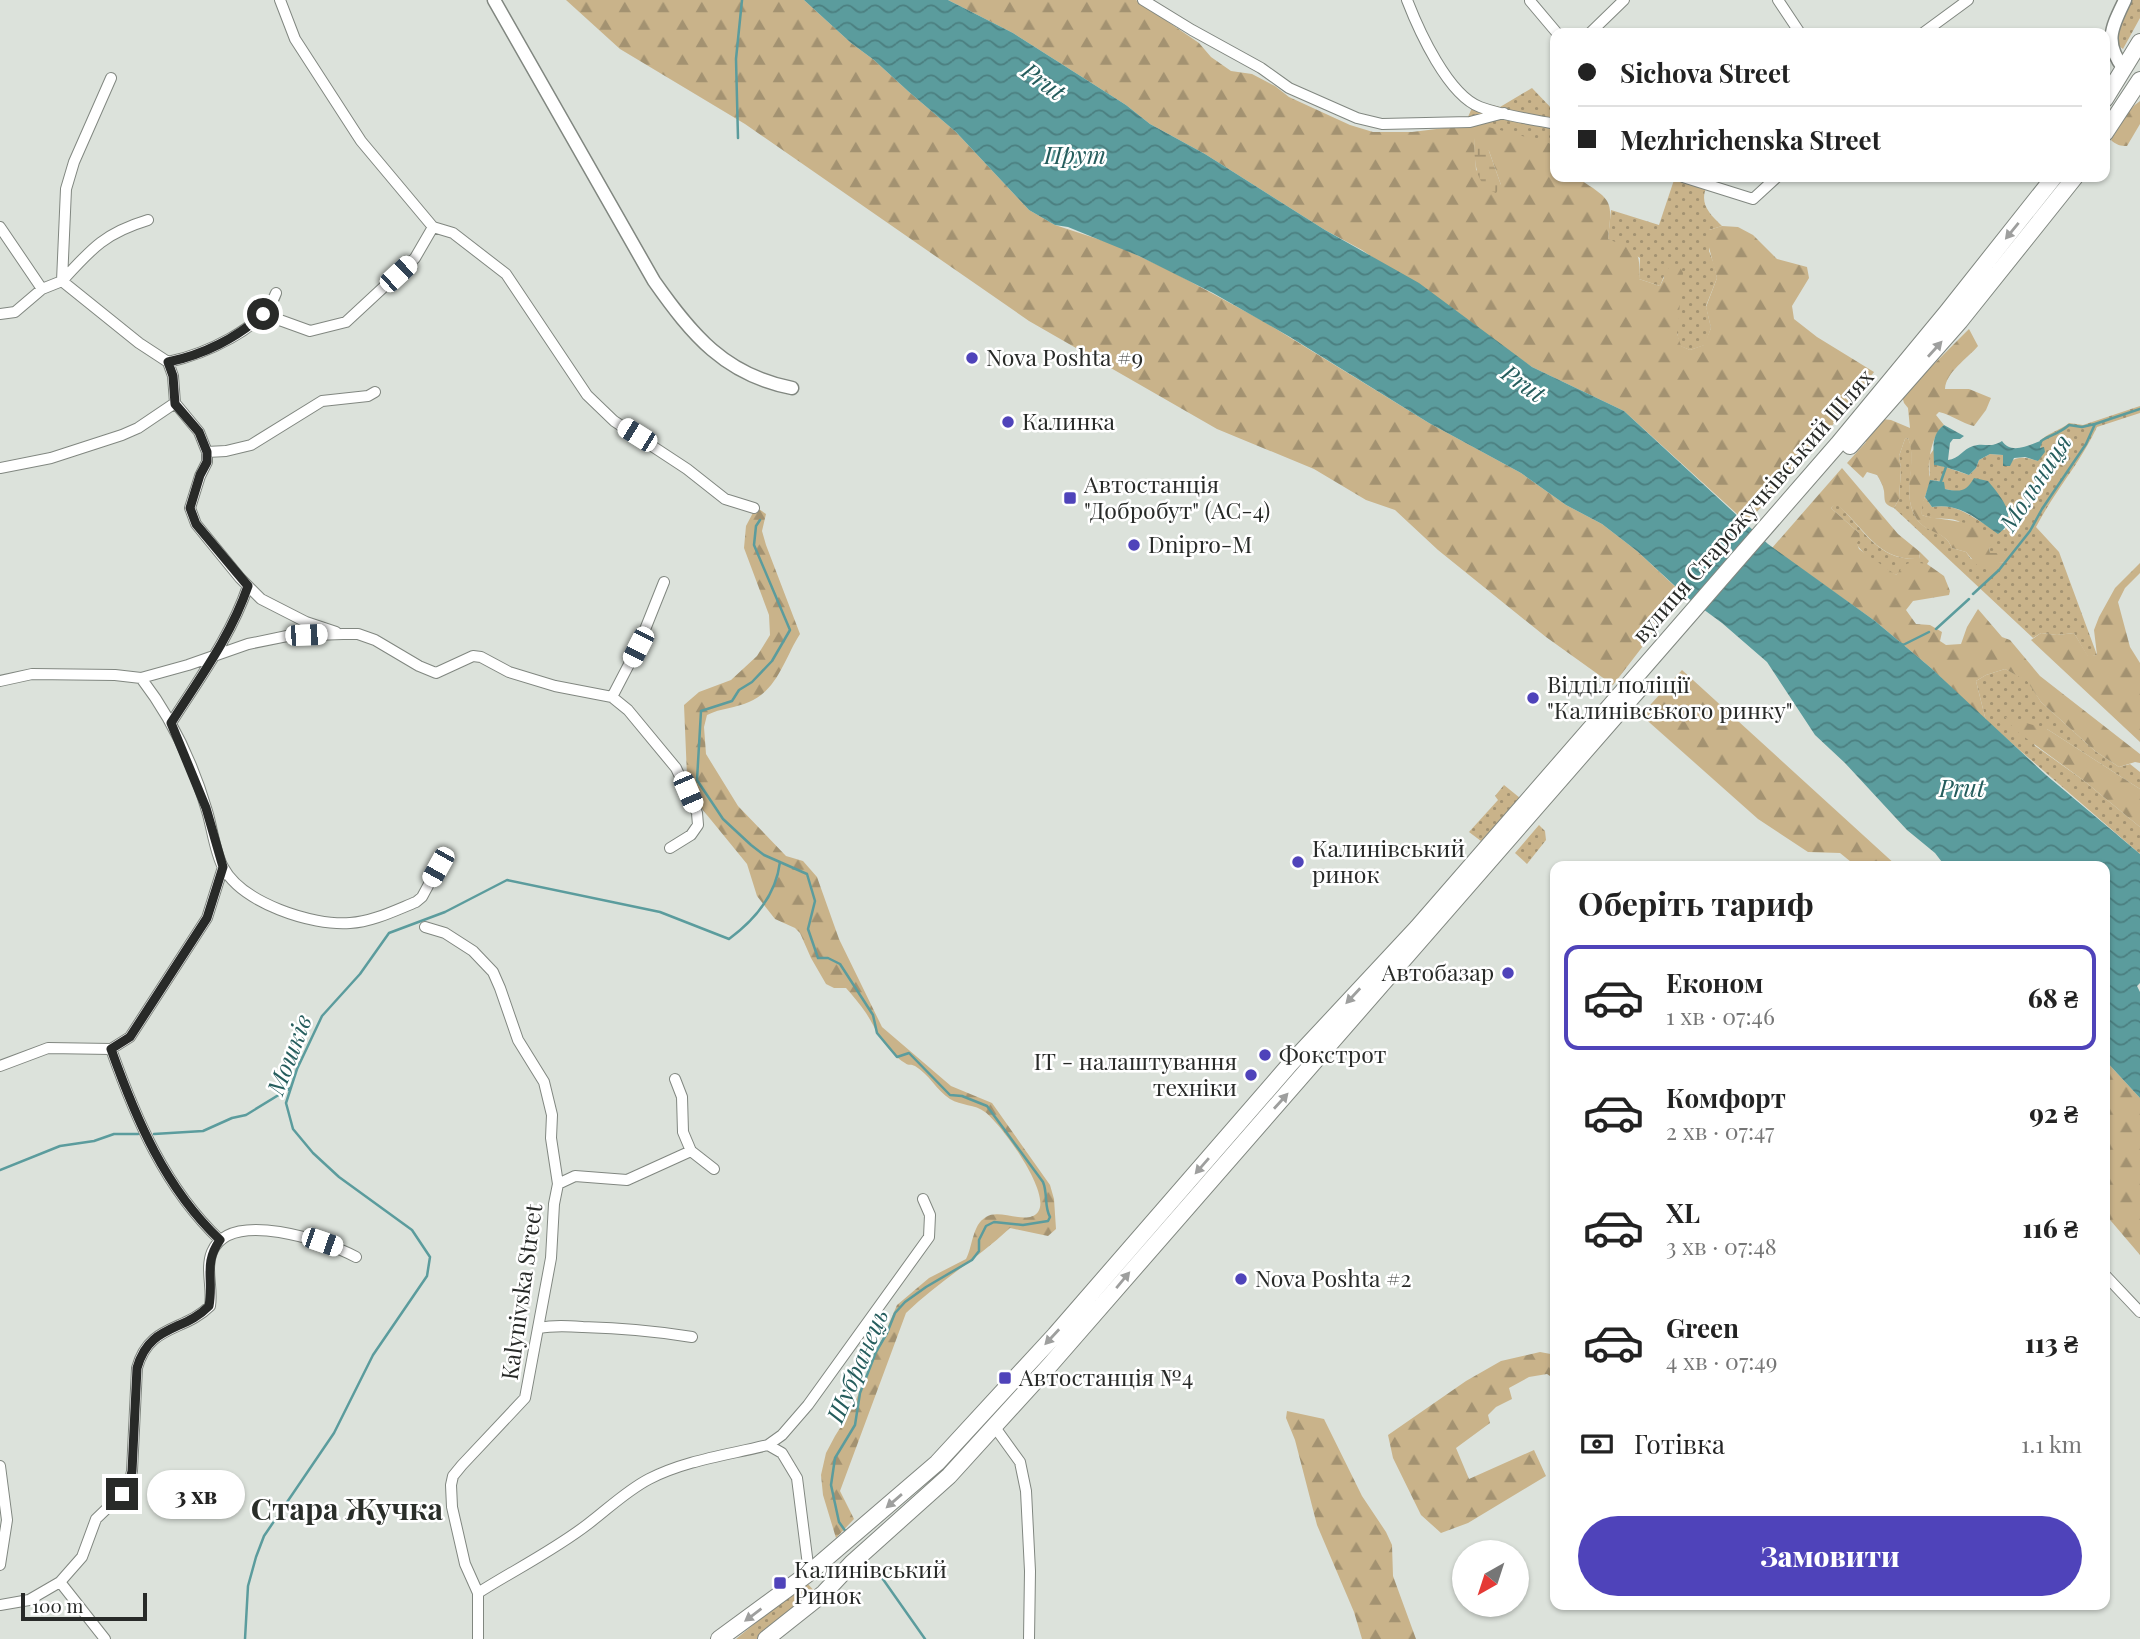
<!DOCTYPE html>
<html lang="uk">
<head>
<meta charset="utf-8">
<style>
	body { margin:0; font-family:"Playfair Display",serif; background:#f2f2f2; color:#222; height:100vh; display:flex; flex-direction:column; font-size:26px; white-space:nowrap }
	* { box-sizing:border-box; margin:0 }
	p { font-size:23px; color:#767676 }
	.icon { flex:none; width:38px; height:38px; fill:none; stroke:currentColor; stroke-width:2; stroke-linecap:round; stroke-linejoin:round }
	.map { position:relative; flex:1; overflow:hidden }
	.sheet { position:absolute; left:1550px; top:861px; width:560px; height:749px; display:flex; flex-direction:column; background:#fff; border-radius:14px; box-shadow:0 2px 5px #0004 }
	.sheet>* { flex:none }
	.hud { position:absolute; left:1550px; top:28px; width:560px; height:154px; border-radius:14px; box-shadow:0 2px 5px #0004; display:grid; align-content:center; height:154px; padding:0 28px; background:#fff }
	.needle { width:46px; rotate:219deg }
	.buttons { position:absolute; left:1452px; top:1540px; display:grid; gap:14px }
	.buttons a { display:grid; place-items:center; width:77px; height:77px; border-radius:50%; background:#fff; box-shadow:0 2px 5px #0004; font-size:35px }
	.scale { position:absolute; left:21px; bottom:18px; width:126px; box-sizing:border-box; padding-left:7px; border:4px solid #282a28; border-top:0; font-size:19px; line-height:24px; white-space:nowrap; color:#282a28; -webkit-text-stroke:5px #fff; paint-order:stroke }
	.end { position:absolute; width:32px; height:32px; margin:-16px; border:9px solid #282a28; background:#fff; box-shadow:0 0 0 4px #fff }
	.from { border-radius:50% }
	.bubble { position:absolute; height:49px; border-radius:24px; background:#fff; box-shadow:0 2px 5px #0004; font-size:23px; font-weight:800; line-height:49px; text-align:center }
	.car { position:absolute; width:21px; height:42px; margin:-21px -10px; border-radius:9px; box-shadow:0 0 5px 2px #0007; background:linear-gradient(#fff 24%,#345 0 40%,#fff 0 76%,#345 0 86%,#fff 0) }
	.hud b { display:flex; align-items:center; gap:24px; height:66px; font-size:26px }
	.hud b+b { border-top:2px solid #e0e0e0 }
	.hud i { width:18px; height:18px; background:#222 }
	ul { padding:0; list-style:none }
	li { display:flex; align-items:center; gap:21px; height:105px; margin:0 14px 10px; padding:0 14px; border:4px solid transparent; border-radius:14px }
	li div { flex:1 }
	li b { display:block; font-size:26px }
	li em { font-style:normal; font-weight:800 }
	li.current { border-color:#4f43ba }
	li>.icon { width:63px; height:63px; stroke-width:1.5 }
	h2 { padding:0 28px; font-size:32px; line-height:84px }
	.pay { display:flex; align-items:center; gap:18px; height:77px; padding:0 28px; font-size:26px }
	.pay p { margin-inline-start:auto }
	.button { display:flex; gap:14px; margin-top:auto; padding:14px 28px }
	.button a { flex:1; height:80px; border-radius:42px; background:#4f43ba; color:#fff; font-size:28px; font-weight:800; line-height:80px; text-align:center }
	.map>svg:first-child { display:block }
</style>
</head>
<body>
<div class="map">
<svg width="2140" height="1639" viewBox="0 0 2140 1639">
	<defs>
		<pattern id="grass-dots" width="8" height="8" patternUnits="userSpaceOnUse" patternTransform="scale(1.75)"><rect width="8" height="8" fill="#c9b38a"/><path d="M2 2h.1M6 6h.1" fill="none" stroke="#a39271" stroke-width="1.8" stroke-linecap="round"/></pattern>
		<pattern id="forest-firs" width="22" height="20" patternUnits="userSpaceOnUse" patternTransform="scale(1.75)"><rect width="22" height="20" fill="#c9b38a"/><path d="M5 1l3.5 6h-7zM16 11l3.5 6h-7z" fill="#a39271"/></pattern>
		<pattern id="wetland-marsh" width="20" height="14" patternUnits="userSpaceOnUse" patternTransform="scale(1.75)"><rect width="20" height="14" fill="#c9b38a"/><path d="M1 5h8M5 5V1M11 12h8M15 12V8" fill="none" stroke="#a39271"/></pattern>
		<pattern id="water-waves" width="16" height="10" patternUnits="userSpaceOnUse" patternTransform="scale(1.75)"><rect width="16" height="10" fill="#5b9c9d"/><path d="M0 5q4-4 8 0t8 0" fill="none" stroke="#4b7f80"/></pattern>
	</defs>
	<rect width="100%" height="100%" fill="#dce2db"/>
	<!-- grass -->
	<path fill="url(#grass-dots)" d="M2131 0H2140V18L2123 49 2119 46 2118 28Z
		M1532 88 1556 113V145L1464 126 1475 101 1500 107Z
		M1675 177H1701L1711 179C1697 200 1706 211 1722 226L1709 230V251L1714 264 1717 278 1706 306 1711 328 1705 345 1690 350 1680 346 1664 276 1660 286 1639 279 1640 258 1608 239 1611 210 1659 225Z
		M2140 406V413L2097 427C2081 462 2054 492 2036 527L2059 552 2097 655 2088 657 2074 633 2057 635 2041 633 2033 638 1894 508 1899 499 1901 469 1899 456 1905 439 1908 438C1919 462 1901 491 1915 516 1923 531 1936 529 1946 539 1949 541 1950 545 1952 548L1966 552 1971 559 1999 563 2009 562 2004 553H1990L1989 547C1978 537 1966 520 1949 519 1937 518 1934 520 1922 515L1921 505 1925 497 1932 507C1965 501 1979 529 2005 530L2009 515 1967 489 1959 492 1945 489 1940 481 1930 480 1929 456 1934 449V465H1939L1969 475 1976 468 1979 460 1990 454 2003 455 2004 466C2016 456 2023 456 2038 461L2042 439C2051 432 2060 430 2069 423L2083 425Z
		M1836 503C1864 528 1876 561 1919 559L1920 552 1929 561 1927 564C1909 564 1910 561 1896 575 1887 571 1860 553 1857 544 1856 541 1858 536 1859 533L1831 508Z
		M2005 669 2027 680 2041 702 2095 751 2119 767 2130 764 2140 772V789L2047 729 2034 745 2083 780 2140 827V854L1986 721 1976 681 1986 675Z
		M1504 785 1520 798 1481 841 1469 832 1498 800 1495 796Z
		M1539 825 1545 831 1546 840 1527 864 1515 853Z
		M803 1584H808L815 1592 763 1639H736Z"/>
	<!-- forest -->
	<path fill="url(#forest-firs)" fill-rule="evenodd" d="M566 0H804L851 43 874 60 909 92 956 132 1029 210 1055 225 1113 244 1169 270 1263 321 1429 423 1521 473 1566 505 1602 524 1637 551 1683 594 1613 685 1546 637 1438 550 1395 510 1366 500 1314 469 1217 429 1029 321 745 124 620 49Z
		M948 0H1136L1199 43 1211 57 1231 71 1252 74 1275 86 1289 97 1350 125 1373 132H1412L1477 124 1556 145V177H1583L1582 181C1614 201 1612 203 1608 239 1635 251 1641 246 1639 279L1660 286 1670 265H1679L1683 273 1677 333 1681 346 1690 350 1704 345 1711 328 1706 307 1717 278 1706 236 1709 230 1722 226 1738 227 1753 235 1777 259 1807 267 1809 278 1792 306 1794 319 1817 337 1874 372 1824 436 1747 523 1624 411 1532 367 1362 250 1325 230 1205 154 1150 124 1126 105 1013 33ZM1474 138 1489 151 1501 185 1476 170Z
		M2140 101V124L2127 146C2121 146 2116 145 2111 140 2120 127 2126 110 2140 101Z
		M1969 329 1978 346C1967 359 1946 372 1945 389H1969L1991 398 1986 410 1974 426C1961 423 1952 415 1939 412L1936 415 1944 425C1933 433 1928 458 1929 471 1929 477 1931 476 1930 482 1927 494 1921 502 1922 515 1940 522 1986 518 1993 542L1989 547 1990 553H2004L2011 557 2009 562 1999 563 1995 568 1977 565 1966 552 1952 548C1950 545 1949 541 1946 539 1936 530 1923 531 1915 516 1901 491 1918 462 1908 438L1905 439 1899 456 1901 469 1899 499 1894 508C1883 504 1885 501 1884 491 1883 485 1880 480 1877 475L1867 472 1863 478 1847 463 1866 442 1864 439 1882 419 1891 420 1910 428 1908 408 1904 403 1902 396Z
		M1842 468 1898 534 1920 552 1919 559C1876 561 1865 527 1836 504L1831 508 1859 533 1860 538 1857 543 1859 549 1896 575 1904 565 1912 562 1927 564 1944 576 1950 591 1949 595 1913 601 1906 610 1916 624 1930 625 1942 632 1940 641 1946 645 1961 644 1967 627 1978 609 2002 637 2010 640 2040 676 2131 747 2140 754V763L2135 762 2119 767 2095 751 2041 702 2027 681 2005 669 1986 675 1976 681 1986 721 1931 668 1875 621 1772 548Z
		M756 507 766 514 762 531 766 545 800 634C785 657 778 690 749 702 736 708 721 708 707 715L704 727 706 754 738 806 786 856 803 861 817 877 839 939 882 1027 951 1086 992 1103 1050 1185 1054 1199 1056 1229 1048 1236 1010 1228C977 1259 938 1282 906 1313L840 1491 854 1519 836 1538 823 1495 821 1475 826 1453 835 1436 852 1409 897 1305 929 1278 966 1259C973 1246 972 1225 986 1217 1000 1208 1027 1226 1038 1212 1052 1193 1001 1124 985 1112 975 1104 961 1106 950 1099 937 1091 929 1074 915 1066 911 1064 909 1066 905 1063 901 1061 896 1056 893 1053 880 1041 875 1027 866 1013 860 1004 853 996 846 988H834L826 984 811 958 800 933 795 928 775 919 757 896 747 864 698 804 687 776 684 705 699 692 731 680 757 656 770 635 769 615 744 548 746 526Z
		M2140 563V573L2125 588 2118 602 2130 647 2140 663V742L2031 640 2041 633 2057 635 2074 633 2088 656 2097 655 2094 630 2099 617 2115 588Z
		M1682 670 1897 866H1856L1840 853 1808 852 1758 819 1641 715Z
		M2005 717 2047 729 2140 789V827L2083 780 2015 730Z
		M2105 1060 2140 1098V1255L2105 1214Z
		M1540 1352 1556 1355V1380L1547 1374 1529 1377 1509 1388 1512 1399 1496 1407 1488 1415 1490 1423 1456 1448 1469 1479 1534 1450 1546 1476 1468 1523 1441 1533 1421 1515 1393 1458 1388 1435 1466 1381 1501 1361Z
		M1287 1411 1324 1419 1362 1496 1386 1532 1392 1545 1393 1576 1416 1639H1362L1354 1612 1317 1525 1295 1440 1286 1418Z"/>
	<!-- wetland -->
	<path fill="url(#wetland-marsh)" d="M1478 133 1485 140 1501 185 1496 193C1473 185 1475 158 1474 138Z"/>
	<!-- water -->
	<path fill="url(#water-waves)" d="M804 0H948L1013 33 1126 105 1150 124 1205 154 1325 230 1419 283 1532 367 1624 411 1768 544 1875 621 1931 668 2046 775 2140 854V983L2137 986 2140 992V1098L2105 1060V866H1945L1935 853 1907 830 1845 763 1815 735 1767 662 1722 623 1688 598 1637 551 1602 524 1566 505 1521 473 1429 423 1290 337 1213 293 1139 256 1068 227 1055 225 1029 210 956 132 909 92 874 60 851 43Z
		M1944 425 1964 436 1960 439H1953L1950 443 1948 460C1959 459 1963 449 1973 446 1985 442 1989 449 2002 441 2011 455 2029 445 2043 440L2040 448 2044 447 2045 452 2038 461 2025 457 2014 458 2010 466H2003V455L1990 454 1979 460 1976 468 1969 475C1962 472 1940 465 1934 465 1934 450 1930 435 1944 425Z
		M1974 478 1988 481C2000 496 2021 518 1998 534 1978 520 1959 502 1932 507L1925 497 1930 480 1944 482 1945 489C1960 492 1966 492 1974 478Z"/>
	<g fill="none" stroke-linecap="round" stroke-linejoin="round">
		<!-- stream -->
		<path stroke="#5b9c9d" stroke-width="2.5" d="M738 138 736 59 742 0
			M2041 441C2051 435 2060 433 2069 425L2082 427 2095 424
			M1940 484 1946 467
			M760 520 756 526 754 545 790 630 772 661 752 682 739 690 732 701 701 711 697 780 723 819 751 845 764 855 807 874 815 901 808 929 818 958H828L840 964 873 1015 877 1033 897 1057 909 1053 950 1095 962 1096 987 1106 1043 1182C1048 1194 1044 1207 1050 1217L1048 1221 1023 1225 994 1222 986 1226 979 1240V1251L972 1260 926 1287 905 1302 895 1313 887 1333 876 1352 860 1393 855 1425 835 1458 831 1485 839 1522 846 1532
			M1973 594 1999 570 2030 531 2042 509 2086 444 2095 424 2140 409
			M1936 629 1969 599
			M1900 643 1903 645 1929 632
			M154 1134 203 1131 232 1118 246 1115 290 1088
			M0 1170 60 1146 94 1141 114 1134H138
			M873 1565 925 1639
			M245 1639 248 1586 256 1557 264 1536 334 1433 373 1355 427 1276 430 1257 412 1230 339 1177 313 1153 293 1129 286 1103 297 1069 322 1016 360 974 389 933 445 912 507 880 660 912 729 939C755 920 776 894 780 862"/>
		<!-- minor casing -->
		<g stroke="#818780" stroke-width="12">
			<path id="minor" d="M280 0 295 39 361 141 433 227 453 233 506 274 587 395 614 421 687 469 725 499 754 508
				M1143 0 1192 30 1261 68 1289 88 1357 118 1382 124 1470 122 1504 113
				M1407 0C1419 31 1448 95 1480 107 1504 116 1531 119 1556 124
				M1778 0 1800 33
				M1530 1 1557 33
				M1590 33 1624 0
				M1923 33 1968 0
				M1683 177 1753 199 1777 177
				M0 227 42 289 62 281 139 343 168 362C202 355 264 329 276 293
				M62 281 66 189 74 162 111 78
				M62 281C92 248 105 233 148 220
				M0 314 15 312 42 289
				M263 314 310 331 346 322 415 258 433 227
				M175 403 199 432 207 452V462L200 476 190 508 196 524 240 578 261 599 306 622 336 632
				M207 452 226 451 251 445 322 401 368 396 375 392
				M0 468 51 458 122 435 138 428 175 403 173 376 168 362
				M141 678C171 717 193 763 207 811 212 827 215 853 223 867 242 903 312 926 350 923 372 922 396 910 416 902L422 897 443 858
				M0 681 32 674 115 675 141 678 188 665 248 644 287 636 343 634H358L375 640 419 666 436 673 473 656 481 657 509 672 555 686 612 697 628 710 676 768 697 813 698 825 691 835 670 848
				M612 697 638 647 664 582
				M171 723C199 679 231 636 248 586
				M425 927 445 933 473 951 493 972 500 988 518 1040 544 1082 552 1115 551 1138 558 1184 554 1204 551 1258 525 1398 462 1465 453 1476 451 1485 452 1507 465 1564 478 1593V1639
				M111 1049C136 1119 165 1188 220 1240
				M0 1066 48 1048 111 1049 130 1037 207 918 223 867
				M691 1151 714 1169
				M558 1184 575 1176 627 1180 691 1151 683 1132 682 1097 675 1079
				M2105 1275 2140 1312
				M539 1328C554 1325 568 1326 583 1327 620 1328 656 1331 692 1337
				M994 1426 1020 1462 1026 1491 1030 1571 1029 1639
				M0 1466 7 1520 0 1565
				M809 1573 797 1478 782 1453 768 1445 782 1435 808 1405 929 1237 930 1215 923 1199
				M478 1593C514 1570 553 1551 588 1524 608 1509 626 1491 649 1479 686 1460 728 1455 768 1445
				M0 1605 29 1600 60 1582
				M105 1639 60 1582 82 1557 96 1519 122 1494 129 1485 132 1471 137 1368C149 1324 184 1332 210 1306 213 1288 205 1269 212 1252 230 1208 326 1241 356 1257"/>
		</g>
		<!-- tertiary casing -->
		<g stroke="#818780" stroke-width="15">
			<path id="tertiary" d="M494 0 654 281C692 335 725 375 792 388
				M2124 69C2103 42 2112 27 2125 0"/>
		</g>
		<!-- primary casing -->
		<g stroke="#818780" stroke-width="18">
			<path id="primary" d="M2105 99 2140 42
				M2105 133 2140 80
				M1850 446 1960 321 2075 177
				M719 1639 809 1573 937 1463 1055 1335 1291 1063 1417 928 1838 444 1947 312 2054 177
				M766 1639 824 1593 852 1563 949 1476 1050 1365 1640 688"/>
		</g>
		<!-- minor -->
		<use href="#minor" stroke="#fff" stroke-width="10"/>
		<!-- tertiary -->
		<use href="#tertiary" stroke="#fff" stroke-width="12"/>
		<!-- primary -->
		<use href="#primary" stroke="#fff" stroke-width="16"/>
	</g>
	<!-- one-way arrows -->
	<defs><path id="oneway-solid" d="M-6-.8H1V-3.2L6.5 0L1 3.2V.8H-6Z" transform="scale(1.75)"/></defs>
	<g fill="#9e9f9e">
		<use href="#oneway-solid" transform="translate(2012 231) rotate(129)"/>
		<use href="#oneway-solid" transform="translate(1935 349) rotate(-48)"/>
		<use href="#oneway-solid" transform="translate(1353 996) rotate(133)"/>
		<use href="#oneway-solid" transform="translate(1281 1101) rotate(-48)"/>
		<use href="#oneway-solid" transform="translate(1202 1166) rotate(131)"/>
		<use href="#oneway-solid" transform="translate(1123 1280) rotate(-50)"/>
		<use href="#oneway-solid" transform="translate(1052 1337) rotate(133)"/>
		<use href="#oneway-solid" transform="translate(894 1501) rotate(139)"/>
		<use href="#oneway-solid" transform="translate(753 1615) rotate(143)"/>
	</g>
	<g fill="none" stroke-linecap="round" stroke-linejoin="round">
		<!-- route -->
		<path stroke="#282a28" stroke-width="9" d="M122 1494 129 1485 132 1471 137 1368C149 1324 184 1332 209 1306 214 1279 203 1264 220 1240 165 1188 136 1119 111 1049L130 1037 207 918 223 867 206 808 171 723C199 679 231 636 248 586L196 524 190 508 200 475 207 462V452L199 432 175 404 173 376 168 362C203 355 237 338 263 314"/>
	</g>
	<!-- markers -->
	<g fill="#4f43ba" stroke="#fff" stroke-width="2.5">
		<circle cx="972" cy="358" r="7"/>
		<circle cx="1008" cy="422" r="7"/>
		<rect x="1063" y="491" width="14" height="14" rx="3.5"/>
		<circle cx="1134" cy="545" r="7"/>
		<circle cx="1533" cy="698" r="7"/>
		<circle cx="1298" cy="862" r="7"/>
		<circle cx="1508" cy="973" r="7"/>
		<circle cx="1265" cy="1055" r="7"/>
		<circle cx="1251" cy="1075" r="7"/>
		<circle cx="1241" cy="1279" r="7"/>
		<rect x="998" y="1371" width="14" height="14" rx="3.5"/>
		<rect x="773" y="1576" width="14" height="14" rx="3.5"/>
	</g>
	<g text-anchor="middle" stroke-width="5" stroke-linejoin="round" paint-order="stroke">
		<!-- poi labels -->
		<g font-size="23" fill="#282a28" stroke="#fff" text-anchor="start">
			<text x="986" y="366">Nova Poshta #9</text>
			<text x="1022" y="430">Калинка</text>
			<text x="1084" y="493">Автостанція<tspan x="1084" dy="26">"Добробут" (АС-4)</tspan></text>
			<text x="1148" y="553">Dnipro-M</text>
			<text x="1547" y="693">Відділ поліції<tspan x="1547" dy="26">"Калинівського ринку"</tspan></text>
			<text x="1312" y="857">Калинівський<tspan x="1312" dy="26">ринок</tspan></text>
			<text x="1494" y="981" text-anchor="end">Автобазар</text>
			<text x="1279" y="1063">Фокстрот</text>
			<text x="1237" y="1070" text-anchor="end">ІТ - налаштування<tspan x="1237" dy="26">техніки</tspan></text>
			<text x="1255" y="1287">Nova Poshta #2</text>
			<text x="1019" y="1386">Автостанція №4</text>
			<text x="794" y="1578">Калинівський<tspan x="794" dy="26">Ринок</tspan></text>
		</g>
		<!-- street labels -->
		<g font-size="23" fill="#282a28" stroke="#fff">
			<text transform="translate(1753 506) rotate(-49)" y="8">вулиця Старожучківський Шлях</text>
			<text transform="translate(522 1292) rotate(-82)" y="8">Kalynivska Street</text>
		</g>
		<!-- water labels -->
		<g font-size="24" font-style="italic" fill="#255d5d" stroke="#fff">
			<text transform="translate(1043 82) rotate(36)" y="8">Prut</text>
			<text x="1075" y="164">Прут</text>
			<text transform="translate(1523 384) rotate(35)" y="8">Prut</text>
			<text transform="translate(2036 483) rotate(-57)" y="8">Мольниця</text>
			<text x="1962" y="797">Prut</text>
			<text transform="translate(290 1055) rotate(-69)" y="8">Мошків</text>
			<text transform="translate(858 1366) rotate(-67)" y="8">Шубранець</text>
		</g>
		<!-- district labels -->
		<g font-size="30" font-weight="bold" fill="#2a2e29" stroke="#fff">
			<text x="347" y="1520">Стара Жучка</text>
		</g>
	</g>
</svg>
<div class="buttons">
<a><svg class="needle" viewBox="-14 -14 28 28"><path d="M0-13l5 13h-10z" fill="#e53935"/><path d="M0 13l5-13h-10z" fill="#767676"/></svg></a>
</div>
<div class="scale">100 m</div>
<i class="end from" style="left:263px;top:314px"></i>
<i class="end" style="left:122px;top:1494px"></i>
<div class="bubble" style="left:147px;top:1470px;width:98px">3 хв</div>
<i class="car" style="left:398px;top:274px;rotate:47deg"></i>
<i class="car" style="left:637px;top:435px;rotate:302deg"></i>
<i class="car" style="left:306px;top:635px;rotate:88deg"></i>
<i class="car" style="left:638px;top:647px;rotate:207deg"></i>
<i class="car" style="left:688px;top:792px;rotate:157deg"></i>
<i class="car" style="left:438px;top:867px;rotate:209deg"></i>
<i class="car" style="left:322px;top:1242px;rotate:109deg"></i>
<div class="hud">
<b><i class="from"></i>Sichova Street</b>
<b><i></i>Mezhrichenska Street</b>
</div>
<section class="sheet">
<h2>Оберіть тариф</h2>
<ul>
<li class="current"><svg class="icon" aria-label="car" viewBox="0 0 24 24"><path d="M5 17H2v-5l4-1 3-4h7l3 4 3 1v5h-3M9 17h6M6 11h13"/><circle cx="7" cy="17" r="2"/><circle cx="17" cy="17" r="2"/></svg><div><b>Економ</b><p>1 хв · 07:46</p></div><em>68 ₴</em></li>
<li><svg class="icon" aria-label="car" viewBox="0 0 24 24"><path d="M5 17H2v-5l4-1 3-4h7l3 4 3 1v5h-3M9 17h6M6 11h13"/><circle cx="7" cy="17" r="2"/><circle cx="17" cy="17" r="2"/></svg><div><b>Комфорт</b><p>2 хв · 07:47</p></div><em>92 ₴</em></li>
<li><svg class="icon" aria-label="car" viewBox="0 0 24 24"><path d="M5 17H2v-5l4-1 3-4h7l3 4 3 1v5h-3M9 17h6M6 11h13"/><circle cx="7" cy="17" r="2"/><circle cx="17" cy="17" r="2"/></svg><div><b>XL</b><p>3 хв · 07:48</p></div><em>116 ₴</em></li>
<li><svg class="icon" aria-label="car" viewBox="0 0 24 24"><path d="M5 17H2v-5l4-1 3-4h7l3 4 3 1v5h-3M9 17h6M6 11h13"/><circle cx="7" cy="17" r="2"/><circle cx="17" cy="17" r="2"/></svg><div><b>Green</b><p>4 хв · 07:49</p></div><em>113 ₴</em></li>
</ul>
<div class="pay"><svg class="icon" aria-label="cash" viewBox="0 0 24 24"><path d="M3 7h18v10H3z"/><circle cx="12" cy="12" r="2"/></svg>Готівка<p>1.1 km</p></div>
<div class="button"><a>Замовити</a></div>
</section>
</div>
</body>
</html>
